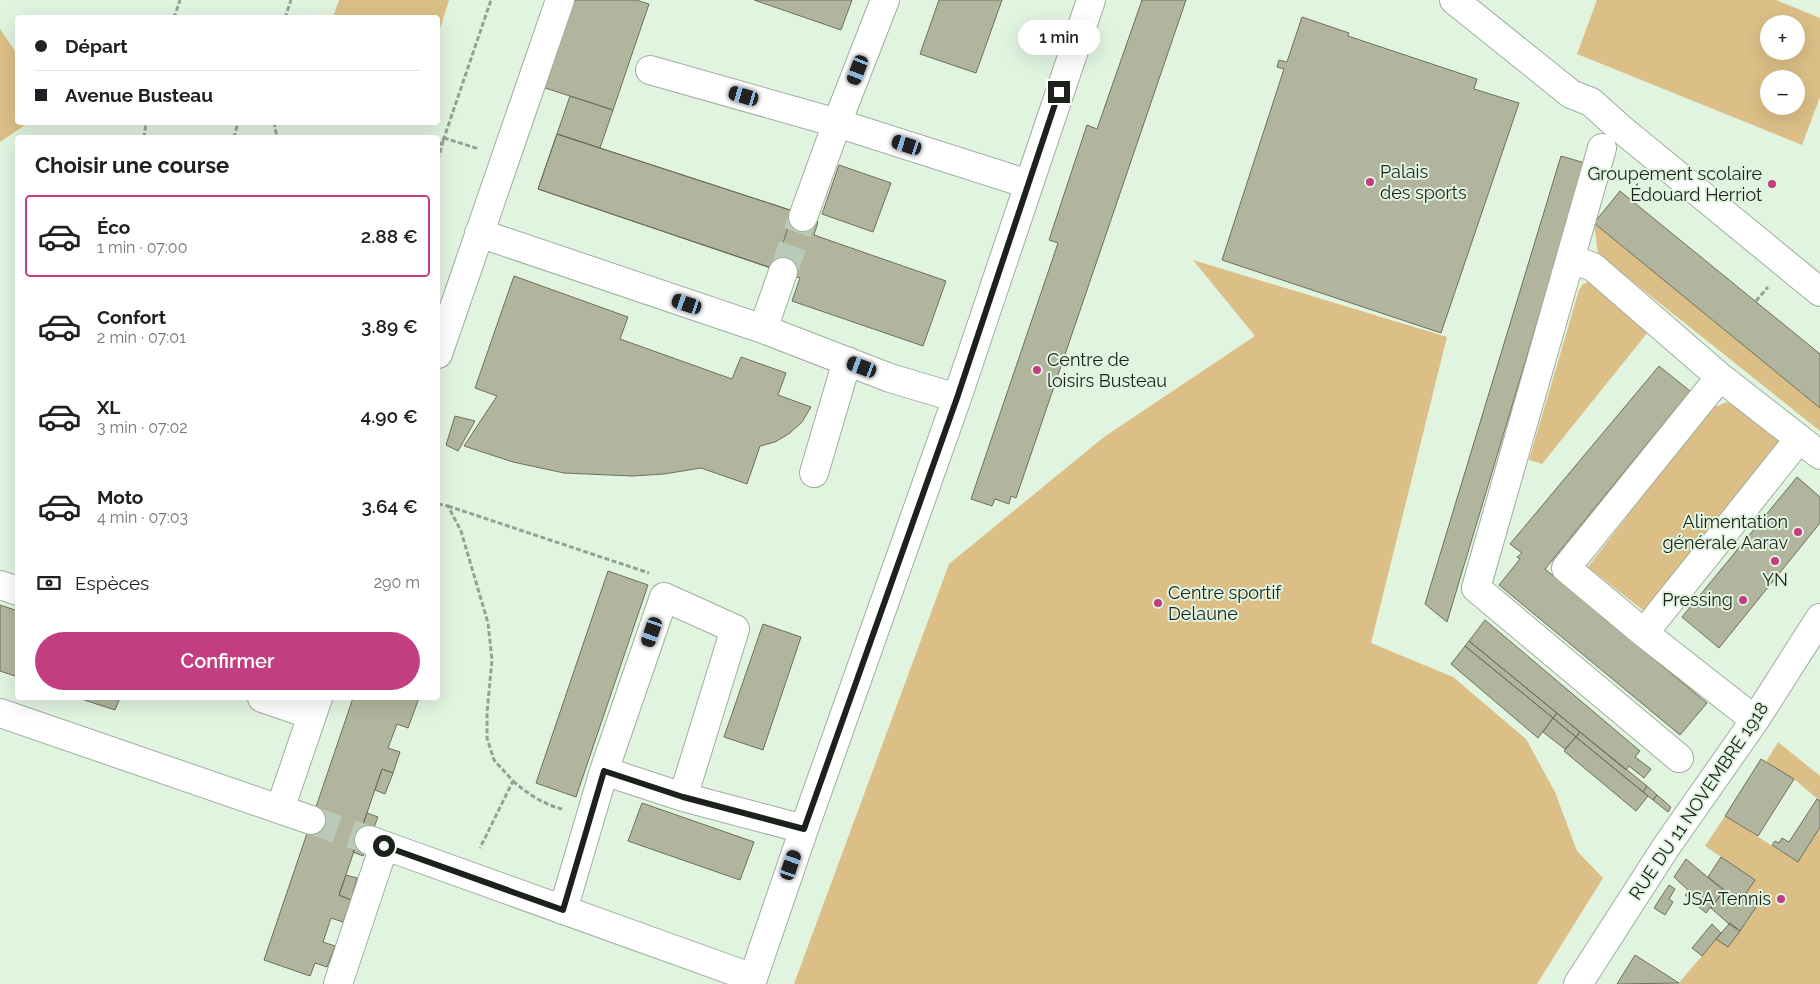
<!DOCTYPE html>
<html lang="fr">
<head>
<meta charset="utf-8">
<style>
	body { margin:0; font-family:Raleway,sans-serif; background:#f6f6f6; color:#202124; height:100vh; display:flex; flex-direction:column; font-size:19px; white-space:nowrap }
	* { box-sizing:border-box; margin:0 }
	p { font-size:16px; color:#757577 }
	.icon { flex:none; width:28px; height:28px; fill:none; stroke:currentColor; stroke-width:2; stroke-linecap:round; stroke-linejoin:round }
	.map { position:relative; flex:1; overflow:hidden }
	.details { position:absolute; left:15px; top:135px; width:425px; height:565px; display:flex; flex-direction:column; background:#fff; border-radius:5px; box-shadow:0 5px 20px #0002 }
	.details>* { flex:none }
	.top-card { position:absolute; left:15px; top:15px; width:425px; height:110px; border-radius:5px; box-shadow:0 5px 20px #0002; display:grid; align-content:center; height:110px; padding:0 20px; background:#fff }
	.controls { position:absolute; left:1760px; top:15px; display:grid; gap:10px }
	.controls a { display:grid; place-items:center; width:45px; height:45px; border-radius:50%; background:#fff; box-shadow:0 5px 20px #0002; font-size:25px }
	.end { position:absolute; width:22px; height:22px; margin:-11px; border:6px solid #1b221b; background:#fff; box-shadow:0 0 0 2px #fff }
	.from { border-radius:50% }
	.bubble { position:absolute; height:35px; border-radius:18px; background:#fff; box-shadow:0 5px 20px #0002; font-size:16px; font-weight:600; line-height:35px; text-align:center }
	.car { position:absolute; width:15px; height:30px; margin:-15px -8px; border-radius:6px; box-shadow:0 0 4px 1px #0007; background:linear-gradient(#222 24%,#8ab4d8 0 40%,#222 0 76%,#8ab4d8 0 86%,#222 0) }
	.top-card b { display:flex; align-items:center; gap:18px; height:48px; font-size:19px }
	.top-card b+b { border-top:1px solid #e0e0e0 }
	.top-card i { width:12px; height:12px; background:#202124 }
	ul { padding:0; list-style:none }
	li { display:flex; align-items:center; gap:15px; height:82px; margin:0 10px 8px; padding:0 10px; border:2px solid transparent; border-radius:5px }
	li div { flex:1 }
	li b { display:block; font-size:19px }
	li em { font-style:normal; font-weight:600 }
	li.selected { border-color:#c33e81 }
	li>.icon { width:45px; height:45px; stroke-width:1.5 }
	h2 { padding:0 20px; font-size:22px; line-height:60px }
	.pay { display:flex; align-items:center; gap:12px; height:55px; padding:0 20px; font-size:19px }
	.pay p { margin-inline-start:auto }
	.button { display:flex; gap:10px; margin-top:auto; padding:10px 20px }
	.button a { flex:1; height:58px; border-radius:30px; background:#c33e81; color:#fff; font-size:20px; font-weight:600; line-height:58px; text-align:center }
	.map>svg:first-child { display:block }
</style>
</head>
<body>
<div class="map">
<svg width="1820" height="984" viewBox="0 0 1820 984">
	<rect width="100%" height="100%" fill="#e1f4e0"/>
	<!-- green -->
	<path fill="#dbbf86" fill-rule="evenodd" d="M339 0H449L438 35V18L333 17Z
		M1597 0H1776L1820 18V97L1802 145 1577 54ZM1769 24H1796V51H1769ZM1769 79H1796V106H1769Z
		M0 29 17 54 18 122 28 123 0 142Z
		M1594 223 1820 408V431L1598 254Z
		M1193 260 1447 337 1371 643 1453 677 1526 739 1555 792 1577 851 1603 878 1537 984H794L949 564 1104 437 1255 336Z
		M1590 281 1648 332 1542 464 1529 460 1579 290 1583 284Z
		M1726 402 1735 406 1738 403 1778 436 1781 444 1644 611 1588 567 1713 405 1718 406Z
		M1778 742 1820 776V801L1794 779 1766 762Z
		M1725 816 1798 862 1820 827V984H1678L1729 924 1711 908 1724 891 1740 902 1755 880 1705 846Z"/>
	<!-- building -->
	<path fill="#b2b59e" stroke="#6d705a" d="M565 0H636L649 4 613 110 536 85Z
		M754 0H852L841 30Z
		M939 0H1002L976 73 920 54Z
		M1142 0H1186L1016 498 1011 496 1009 504 995 499 992 506 971 499 1058 243 1049 240 1087 125 1097 129Z
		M1302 17 1349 33 1348 36 1477 79 1474 89 1519 103 1441 333 1222 260 1284 69 1277 67 1279 60 1287 62Z
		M570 96 613 110 600 148 557 134Z
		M557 134 793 211 818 222 814 235 946 281 923 346 792 301 800 278 538 189Z
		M557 134 793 211 775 269 538 189Z
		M1561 156 1585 163 1447 622 1425 604Z
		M839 165 891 183 873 232 822 214Z
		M1620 191 1820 354V408L1594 223Z
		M514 276 628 317 620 339 732 379 741 357 786 373 778 395 811 407 802 422 790 433 775 442 760 446 747 484 701 468 664 474 632 476 564 473 513 462 464 446 497 396 475 388Z
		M1659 366 1690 391 1545 569 1707 703 1680 735 1499 585 1520 559 1517 557 1522 553 1510 544Z
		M455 416 475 421 458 451 446 445Z
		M1797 477 1820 497V523L1719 648 1682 617Z
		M608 571 648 585 576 797 536 783Z
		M0 605 18 611V677L0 671Z
		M1485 620 1640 751 1635 757 1651 769 1644 778 1629 766 1626 770 1469 641Z
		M763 624 801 637 763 750 724 737Z
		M1469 641 1557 713 1553 718 1465 646Z
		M1465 646 1553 718 1538 738 1451 664Z
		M78 698H120L115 710Z
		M353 698H419L408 728 397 724 388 748 400 752 393 773 382 769 339 895 351 900 343 922 331 918 323 942 335 946 327 967 315 963 310 976 264 960Z
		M1557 713 1580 732 1576 737 1553 718Z
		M1553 718 1576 737 1565 749 1543 732Z
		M1580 732 1647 786 1643 792 1576 737Z
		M1576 737 1648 796 1636 811 1564 751Z
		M1761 759 1794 779 1758 836 1725 816Z
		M382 769 393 773 385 794 375 790Z
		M1647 786 1657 795 1653 800 1643 792Z
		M1657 795 1671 807 1668 812 1653 800Z
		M1817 799 1820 801V827L1798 862 1772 845 1775 841 1779 843 1782 838 1789 842Z
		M642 803 754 842 740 880 628 841Z
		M367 813 378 817 363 856 353 852Z
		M1721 857 1755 880 1740 902 1708 877Z
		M1686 859 1724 891 1706 913 1685 895 1689 891 1674 877Z
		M346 875 357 878 351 900 339 895Z
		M1669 885 1675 889 1669 899 1673 902 1665 915 1654 908Z
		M1724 891 1740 902 1745 895 1758 904 1740 931 1729 924 1711 908Z
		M1730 923 1740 931 1728 947 1716 939Z
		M1712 924 1721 933 1702 956 1692 948Z
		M1635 955 1679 983 1617 984Z"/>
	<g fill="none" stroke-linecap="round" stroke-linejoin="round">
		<!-- minor-tunnel -->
		<path stroke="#b9cab9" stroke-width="28" stroke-dasharray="28 14" stroke-linecap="butt" d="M783 272 803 217
			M311 820 369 840"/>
		<!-- minor casing -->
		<g stroke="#9daf9d" stroke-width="30">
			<path id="minor" d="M1454 0 1571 94 1591 102 1620 128 1820 292
				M650 70 837 123 885 0
				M1602 148 1476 588 1679 758
				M803 217 837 123 1028 184
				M479 233 763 329 890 378 957 398
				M1571 259 1593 267 1720 377 1820 455
				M763 329 783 272
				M438 354 560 0
				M1720 377 1566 568 1644 633 1755 720
				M814 473 847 361
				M0 585 18 591
				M1644 633 1799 439
				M262 698 312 715
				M0 713 311 820
				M683 797 804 829
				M280 809 318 698
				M369 840 753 978
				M563 910 604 771 664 597 735 629 683 797 604 771
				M338 984 384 846
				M751 984 804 829 957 398 1091 0
				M1578 984 1666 847 1755 720 1820 618"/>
		</g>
		<!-- path -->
		<path stroke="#94a293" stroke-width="3" stroke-dasharray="5 2.5" stroke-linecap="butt" d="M174 18 180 0
			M285 18 291 0
			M274 122 277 138
			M144 138 146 122
			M234 138 238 122
			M438 146 444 138 491 0
			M438 160 444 138 479 149
			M1756 301 1768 287
			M438 504 448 506 461 531 488 623 492 660 487 712V738L494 760 513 781 480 848
			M448 506 649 573
			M513 781C528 794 543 804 562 809"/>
		<!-- minor -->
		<use href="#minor" stroke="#fff" stroke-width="28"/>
	</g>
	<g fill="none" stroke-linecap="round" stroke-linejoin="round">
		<!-- route -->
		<path stroke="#1b221b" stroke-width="6" d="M384 846 563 910 604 771 683 797 804 829 957 398 1059 92"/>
	</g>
	<!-- markers -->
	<g fill="#c33e81" stroke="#e1f4e0" stroke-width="2">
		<circle cx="1370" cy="182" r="5"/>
		<circle cx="1772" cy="184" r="5"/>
		<circle cx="1037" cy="370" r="5"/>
		<circle cx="1798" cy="532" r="5"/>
		<circle cx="1775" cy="561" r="5"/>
		<circle cx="1743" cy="600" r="5"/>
		<circle cx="1158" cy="603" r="5"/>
		<circle cx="1781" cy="899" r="5"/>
	</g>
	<g text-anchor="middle" stroke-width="4" stroke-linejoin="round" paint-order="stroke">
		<!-- poi labels -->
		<g font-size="18" fill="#1b221b" stroke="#e1f4e0" text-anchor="end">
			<text x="1380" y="178" text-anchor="start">Palais<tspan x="1380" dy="21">des sports</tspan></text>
			<text x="1762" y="180">Groupement scolaire<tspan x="1762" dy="21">Édouard Herriot</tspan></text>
			<text x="1047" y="366" text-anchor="start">Centre de<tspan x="1047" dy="21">loisirs Busteau</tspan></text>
			<text x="1788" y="528">Alimentation<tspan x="1788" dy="21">générale Aarav</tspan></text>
			<text x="1775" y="586" text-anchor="middle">YN</text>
			<text x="1168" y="599" text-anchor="start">Centre sportif<tspan x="1168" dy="21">Delaune</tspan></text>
			<text x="1733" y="606">Pressing</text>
			<text x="1771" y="905">JSA Tennis</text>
		</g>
		<!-- street labels -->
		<g font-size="18" fill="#1b221b" stroke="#e1f4e0">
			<text transform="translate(1699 801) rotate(-56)" y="6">RUE DU 11 NOVEMBRE 1918</text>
		</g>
	</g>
</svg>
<div class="controls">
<a>+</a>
<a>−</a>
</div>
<i class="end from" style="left:384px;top:846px"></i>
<i class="end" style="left:1059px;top:92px"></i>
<div class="bubble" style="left:1018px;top:20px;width:82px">1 min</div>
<i class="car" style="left:858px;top:70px;rotate:201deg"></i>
<i class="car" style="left:744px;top:96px;rotate:286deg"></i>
<i class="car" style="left:907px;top:145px;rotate:288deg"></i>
<i class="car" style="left:687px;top:304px;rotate:289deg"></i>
<i class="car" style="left:862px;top:367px;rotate:291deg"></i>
<i class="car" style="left:652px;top:632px;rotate:199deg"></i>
<i class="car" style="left:791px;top:865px;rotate:19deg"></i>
<div class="top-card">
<b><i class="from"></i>Départ</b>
<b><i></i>Avenue Busteau</b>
</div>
<section class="details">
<h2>Choisir une course</h2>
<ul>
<li class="selected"><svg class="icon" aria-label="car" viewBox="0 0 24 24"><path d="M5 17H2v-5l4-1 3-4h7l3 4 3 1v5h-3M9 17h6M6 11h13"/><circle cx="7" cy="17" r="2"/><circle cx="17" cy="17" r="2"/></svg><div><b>Éco</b><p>1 min · 07:00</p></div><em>2.88 €</em></li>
<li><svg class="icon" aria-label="car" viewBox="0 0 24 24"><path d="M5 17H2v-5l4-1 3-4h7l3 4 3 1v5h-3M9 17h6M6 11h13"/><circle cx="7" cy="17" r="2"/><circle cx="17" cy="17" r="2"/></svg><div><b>Confort</b><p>2 min · 07:01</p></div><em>3.89 €</em></li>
<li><svg class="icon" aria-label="car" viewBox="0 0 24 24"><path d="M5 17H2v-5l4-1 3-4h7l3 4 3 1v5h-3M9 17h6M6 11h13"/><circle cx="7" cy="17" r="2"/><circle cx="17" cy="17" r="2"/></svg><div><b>XL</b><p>3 min · 07:02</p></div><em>4.90 €</em></li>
<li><svg class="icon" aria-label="car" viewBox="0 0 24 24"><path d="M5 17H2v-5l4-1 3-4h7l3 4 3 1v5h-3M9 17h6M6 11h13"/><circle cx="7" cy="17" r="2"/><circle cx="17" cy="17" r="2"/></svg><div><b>Moto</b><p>4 min · 07:03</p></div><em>3.64 €</em></li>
</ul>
<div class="pay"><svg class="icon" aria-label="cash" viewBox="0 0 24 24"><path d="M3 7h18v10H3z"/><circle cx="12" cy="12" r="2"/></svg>Espèces<p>290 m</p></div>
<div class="button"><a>Confirmer</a></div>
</section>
</div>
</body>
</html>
